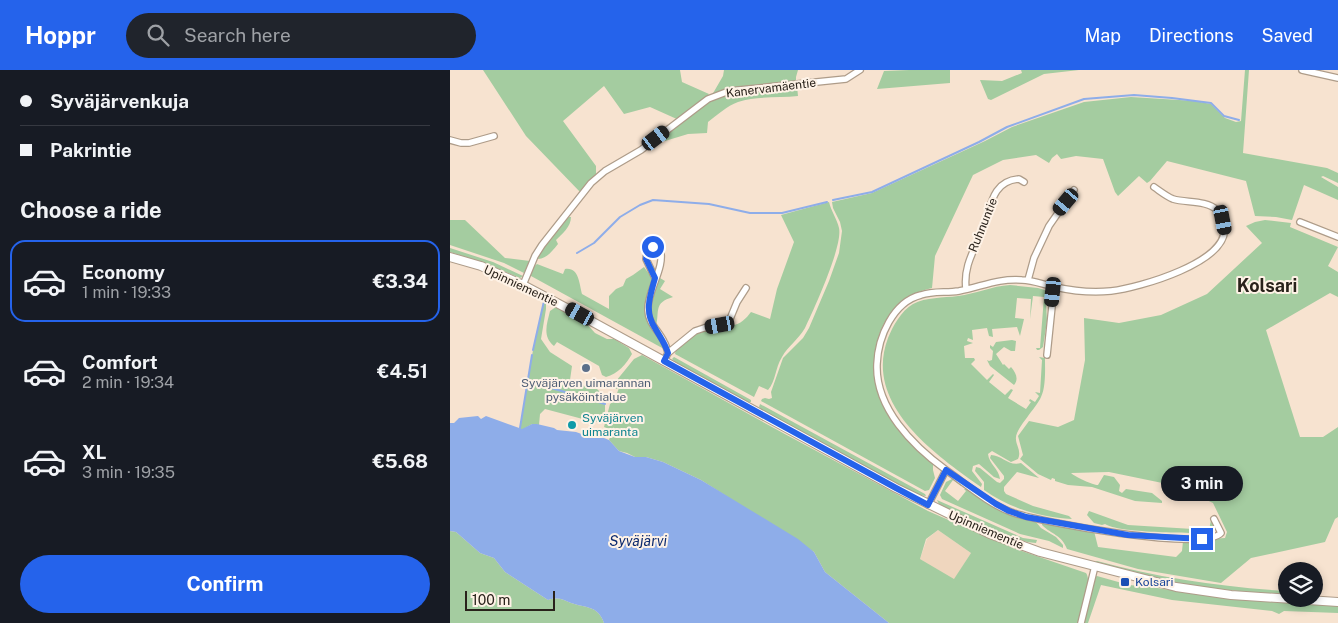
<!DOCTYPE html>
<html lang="en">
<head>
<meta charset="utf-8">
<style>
	body { margin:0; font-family:"Public Sans",sans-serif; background:#20242c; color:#f1f3f6; height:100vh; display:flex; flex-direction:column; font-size:19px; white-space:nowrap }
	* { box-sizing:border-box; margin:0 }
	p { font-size:16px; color:#9ea1a6 }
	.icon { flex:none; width:28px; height:28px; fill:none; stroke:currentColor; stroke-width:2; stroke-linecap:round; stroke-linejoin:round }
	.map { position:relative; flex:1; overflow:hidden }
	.details { display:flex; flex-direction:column; background:#171b24; width:450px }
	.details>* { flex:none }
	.guide { display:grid; align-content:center; height:110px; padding:0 20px; background:#171b24 }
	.buttons { position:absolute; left:828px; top:492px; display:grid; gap:10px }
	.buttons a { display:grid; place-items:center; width:45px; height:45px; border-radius:50%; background:#171b24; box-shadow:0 2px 8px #0003; font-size:25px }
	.scale { position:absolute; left:15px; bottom:12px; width:90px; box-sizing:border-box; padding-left:5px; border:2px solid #29221b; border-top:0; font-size:14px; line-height:18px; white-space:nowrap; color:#29221b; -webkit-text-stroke:4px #fef2e6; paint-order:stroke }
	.end { position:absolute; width:22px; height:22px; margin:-11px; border:6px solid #2563eb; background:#fff; box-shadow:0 0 0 2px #fff }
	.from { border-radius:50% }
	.bubble { position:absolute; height:35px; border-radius:18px; background:#171b24; box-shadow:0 2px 8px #0003; font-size:16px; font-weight:700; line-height:35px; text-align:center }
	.car { position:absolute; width:15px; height:30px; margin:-15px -8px; border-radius:6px; box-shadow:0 0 4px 1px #0007; background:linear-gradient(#222 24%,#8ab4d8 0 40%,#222 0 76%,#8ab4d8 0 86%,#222 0) }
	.guide b { display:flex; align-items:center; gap:18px; height:48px; font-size:19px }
	.guide b+b { border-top:1px solid #363941 }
	.guide i { width:12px; height:12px; background:#f1f3f6 }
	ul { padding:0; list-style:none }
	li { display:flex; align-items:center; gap:15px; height:82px; margin:0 10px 8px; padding:0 10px; border:2px solid transparent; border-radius:15px }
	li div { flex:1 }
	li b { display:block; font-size:19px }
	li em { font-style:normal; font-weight:700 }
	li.on { border-color:#2563eb }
	li>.icon { width:45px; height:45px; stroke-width:1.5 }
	h2 { padding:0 20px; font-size:22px; line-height:60px }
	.action { display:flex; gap:10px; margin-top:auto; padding:10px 20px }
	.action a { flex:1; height:58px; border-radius:30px; background:#2563eb; color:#fff; font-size:20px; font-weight:700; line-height:58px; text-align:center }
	header { display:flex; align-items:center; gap:30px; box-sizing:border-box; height:70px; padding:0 25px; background:#2563eb; color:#fff }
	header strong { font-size:24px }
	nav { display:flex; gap:28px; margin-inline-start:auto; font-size:18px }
	.search { width:350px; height:45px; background:#20242c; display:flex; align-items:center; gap:12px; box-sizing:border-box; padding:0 18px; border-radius:28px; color:#9ea1a6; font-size:19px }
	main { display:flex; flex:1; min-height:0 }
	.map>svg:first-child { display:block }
</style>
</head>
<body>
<header>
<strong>Hoppr</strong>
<div class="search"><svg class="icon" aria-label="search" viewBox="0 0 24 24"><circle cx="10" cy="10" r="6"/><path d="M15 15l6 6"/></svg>Search here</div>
<nav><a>Map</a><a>Directions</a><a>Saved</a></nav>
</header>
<main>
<section class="details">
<div class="guide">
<b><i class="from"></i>Syväjärvenkuja</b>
<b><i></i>Pakrintie</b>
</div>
<h2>Choose a ride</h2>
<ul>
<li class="on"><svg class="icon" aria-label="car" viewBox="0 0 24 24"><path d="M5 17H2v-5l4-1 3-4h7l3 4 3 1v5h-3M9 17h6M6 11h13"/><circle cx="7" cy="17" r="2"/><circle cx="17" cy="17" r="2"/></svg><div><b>Economy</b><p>1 min · 19:33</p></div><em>€3.34</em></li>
<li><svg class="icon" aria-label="car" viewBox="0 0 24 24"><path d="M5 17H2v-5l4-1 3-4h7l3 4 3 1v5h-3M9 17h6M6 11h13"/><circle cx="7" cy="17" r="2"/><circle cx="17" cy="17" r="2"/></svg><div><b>Comfort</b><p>2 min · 19:34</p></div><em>€4.51</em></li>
<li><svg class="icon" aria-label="car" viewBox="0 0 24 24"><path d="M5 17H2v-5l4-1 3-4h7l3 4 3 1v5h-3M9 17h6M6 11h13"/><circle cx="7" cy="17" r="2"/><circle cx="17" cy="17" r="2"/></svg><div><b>XL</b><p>3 min · 19:35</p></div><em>€5.68</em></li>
</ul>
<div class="action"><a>Confirm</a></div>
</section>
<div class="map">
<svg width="888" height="553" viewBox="0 0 888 553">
	<rect width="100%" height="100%" fill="#f7e3d0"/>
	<!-- built -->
	<path fill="#efd6be" d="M488 460 521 483 504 510 470 489 477 469Z"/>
	<!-- green -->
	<path fill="#a4cca0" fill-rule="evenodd" d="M33 0H230L232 12 259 24 250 34 229 50 200 37 174 44 154 16 113 51 146 96V104L131 123 76 66Z
		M274 0H348L346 7V13L262 25 273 6Z
		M459 0H500V13L427 19 434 1Z
		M571 0H629L594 4 541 30 538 29 530 10 552 11 572 3Z
		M795 0H799L793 83 877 98 888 103V113L873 106 871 107 888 117V130L854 115 842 150 826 147 805 146 796 111 717 91 700 111 697 113 689 106 668 126 665 122 653 89 626 86 611 89 607 84 602 88 599 93 586 85 553 90 523 105 485 186 482 218C474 220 467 222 460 226 424 247 415 300 433 335 444 357 466 375 483 393V400L485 408 479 420 475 421 311 331 312 329 315 328 319 329 322 328 321 322 333 288 353 268 359 258 379 211 389 183 392 161 390 152 383 138 382 132 422 123 535 71 562 57 634 32 681 27 745 31 761 34 775 48 786 52 791 51Z
		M347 16 348 26C329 28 307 26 288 32 277 36 267 45 258 52L257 63 238 64 215 71 212 66 258 31 279 23Z
		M379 132C381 141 387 149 389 158 393 176 364 239 355 258 348 270 338 276 332 287 325 298 326 311 318 320L309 316 304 327 225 284 226 279 246 262 276 253C286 259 295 250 301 242L320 249 327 219 344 172 331 145Z
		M119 147H121C121 157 112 164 106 170L108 174C102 181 98 188 88 189 90 176 110 157 119 147Z
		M0 150H15L55 188 80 191 74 203 54 193 0 175Z
		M815 150 841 153 840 157 888 177 878 196 888 202V227L880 223 816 260 850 367H873L888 357V447L885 449 875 472 801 488 771 513 688 499 617 479C611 464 602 465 592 455V452L644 461 648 477 726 487 732 481 733 471 775 468 777 462 763 433 727 416 659 402 621 403C625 407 643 415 648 415L654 405 664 407 670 415 669 421 672 423 676 419 702 423 712 431V433L685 431 642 417 618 415 605 411V409L602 408 601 410 588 404 570 389 573 385 568 366 579 351 608 357 624 350 635 290 634 248 669 253 711 245 757 224 812 173 796 156 805 152Z
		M0 178 43 192 73 206 70 208 32 192 0 182Z
		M87 194 113 204 115 199C129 197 129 213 132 224L159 239V226L166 219 173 216 176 209 183 205 194 197 202 208 195 240 214 279 81 206 80 204 82 198Z
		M210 208 215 211 210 219 223 227C203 233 210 241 206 256 195 241 203 225 208 209Z
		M560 215 588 218 598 221 597 231 596 233 597 251 593 277 589 280H587L586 278H590L594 227 583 226 580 249 581 229 567 228 565 248 574 249 570 266 567 257 542 259 543 267 539 266 537 258 522 260 523 270 518 268 517 271 523 273 514 276 515 288H524L525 290 521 294 537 310 543 304 544 305 539 312 555 325 561 319 563 320 558 328 576 339 581 332 579 331 580 329 585 332 589 326 585 322 590 323 592 290 589 287 595 288C595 299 596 317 591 327 586 338 567 357 566 367 565 375 572 380 568 389L561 392 542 381 538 384C539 394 549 399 550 409L544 407 529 394 523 396 522 401 532 414 531 417C484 384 413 334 438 268 443 256 451 241 463 234 476 227 493 228 508 226 525 224 542 216 560 215Z
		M94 231 96 234V239L91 269 100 282 122 296 120 310 142 319H147L155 327V341L152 351 144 352 95 339 90 344 89 355 82 354 72 360 70 358 83 280Z
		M106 237 136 253 145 263 157 269H164L179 278 182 284C176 294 168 304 156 307L152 305 149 296 107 272 104 276C92 266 97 254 100 241Z
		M562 270 566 271 565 281H561L554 277 546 284 553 295 554 294 559 299 561 297C566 303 569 309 564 315L540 296 537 290 539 291 542 290 543 281 540 278V275L543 277 546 272Z
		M192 285 333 363 478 441 563 478 636 503C643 513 631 542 628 553H439L375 502 364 482 361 480 251 410 213 392 196 387H185L177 383 169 381 159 370 162 360 154 357 160 334 164 331 169 318 166 319 162 316 184 289ZM488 460 521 483 504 509 470 489 476 469Z
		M224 287 301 330V332H296L225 292 222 289Z
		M310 334 475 424 476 426 468 425 312 340 309 337Z
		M541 385C552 385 559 397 571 393L589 408 567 402 554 417V421L556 424 583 436 619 446 622 449C590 447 561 439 534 420V412L525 401 526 397 530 398 547 412 550 413 554 409V406L540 388Z
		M504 408 512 414 511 416 503 410 495 421 508 431 516 421 514 419H519L561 445 586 452 591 458 606 467 613 475V478L599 471 570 464 492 429 490 425 496 412Z
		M487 430 573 468 587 470 586 473C556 471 517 449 490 436Z
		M639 441 678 455 759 460 761 450 765 457 758 463C739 463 668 463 655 454L652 455 644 453 637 445Z
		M0 461 6 462 30 483 44 488 55 502 98 530C108 527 112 529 121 533 135 538 148 535 154 553H0Z
		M647 491C709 508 772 517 836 521V524C790 522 745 518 699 508 681 504 663 498 644 492Z
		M647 506 679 515 701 517 778 529 888 536V543L834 541 829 544 822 541 722 530 651 515 638 553H632L644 507Z"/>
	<!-- water -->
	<path fill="#8eade9" d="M28 346 31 349 36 346 72 359 82 354H87L104 358 107 360 126 362 137 366 154 368 159 370 169 381 185 387H196L213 392 251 410 348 469 364 482 375 502 439 553H154C148 535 135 538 121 533 112 529 108 527 98 530L55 502 44 488 30 483 6 462 0 461V353H4L9 348Z"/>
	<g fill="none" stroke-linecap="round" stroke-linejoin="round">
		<!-- stream -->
		<path stroke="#8eade9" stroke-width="2" d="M383 130 422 122 529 72 557 57 634 29 684 25 722 28 761 33 774 46 789 50
			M127 183 144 173 170 147 190 135 203 130 259 134 300 143H332L377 132
			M83 280 94 231
			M78 311 155 334
			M70 358 82 285"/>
		<!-- street casing -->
		<g stroke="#ae9c89" stroke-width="8">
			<path id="street" d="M852 0 888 8
				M0 70 11 73H19L44 66
				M850 152 888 167
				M205 208 196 189 197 181 203 177 210 179C216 197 197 221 198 240 198 253 209 261 214 272 216 275 217 279 218 283
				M578 210 584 188 599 156 624 120
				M73 215 85 186 92 175 141 113 155 101 191 80 258 29 279 21 396 9 410 0
				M516 219C513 194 526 178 534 156 541 136 542 111 569 109L574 112
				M597 285 604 217
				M214 291 218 283 245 261 254 258 276 253 280 249 287 232 296 218
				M496 400C516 414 539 434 561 442 587 452 755 482 771 463L764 449
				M478 435 496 400C463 376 425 338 427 294 428 267 443 232 471 225 483 221 496 223 509 221 531 217 548 208 572 210 583 210 594 215 605 217 623 221 642 223 661 221 688 218 781 192 774 156 773 150 771 144 767 140 756 130 736 133 723 129 716 126 710 121 704 117
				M631 553 645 496"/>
		</g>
		<!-- secondary casing -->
		<g stroke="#ae9c89" stroke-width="10">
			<path id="secondary" d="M0 187 31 196 73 215 141 251 446 418 540 464 590 482 726 517 781 525 888 532"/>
		</g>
		<!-- street -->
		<use href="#street" stroke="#fff" stroke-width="5.5"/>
		<!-- secondary -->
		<use href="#secondary" stroke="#fff" stroke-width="8"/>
	</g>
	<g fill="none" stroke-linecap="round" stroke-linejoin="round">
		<!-- route -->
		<path stroke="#2563eb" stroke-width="6" d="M203 177 197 181 196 189 205 208C200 226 194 242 205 258 210 267 215 273 218 283L214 291 446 418 478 435 496 400 546 434 559 441 576 447 678 465 752 469"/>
	</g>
	<!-- markers -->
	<circle fill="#5c6f8a" stroke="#fef2e6" stroke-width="2" cx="136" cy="298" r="5"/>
	<circle fill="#0f9aa8" stroke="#fef2e6" stroke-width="2" cx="122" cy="355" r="5"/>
	<rect fill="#1a4fb4" stroke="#fef2e6" stroke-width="2" x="670" y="507" width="10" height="10" rx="2.5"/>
	<g text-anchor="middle" stroke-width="4" stroke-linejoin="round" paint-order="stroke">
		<!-- street labels -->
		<g font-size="12" fill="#29221b" stroke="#fef2e6">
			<text transform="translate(321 18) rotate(-7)" y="4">Kanervamäentie</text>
			<text transform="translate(533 155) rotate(-68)" y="4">Ruhnuntie</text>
			<text transform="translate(71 216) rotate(25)" y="4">Upinniementie</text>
			<text transform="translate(536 460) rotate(23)" y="4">Upinniementie</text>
		</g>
		<!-- service labels -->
		<g font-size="12" fill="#4e5e75" stroke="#fef2e6">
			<text x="136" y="317">Syväjärven uimarannan<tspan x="136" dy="14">pysäköintialue</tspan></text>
		</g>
		<!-- culture labels -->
		<g font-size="12" fill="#0d838f" stroke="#fef2e6" text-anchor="start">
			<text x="132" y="352">Syväjärven<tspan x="132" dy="14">uimaranta</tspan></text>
		</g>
		<!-- transit labels -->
		<g font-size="12" fill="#164399" stroke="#fef2e6" text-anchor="start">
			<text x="685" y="516">Kolsari</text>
		</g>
		<!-- water labels -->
		<g font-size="14" font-style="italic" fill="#0c2a6f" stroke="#fef2e6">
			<text x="188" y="476">Syväjärvi</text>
		</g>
		<!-- district labels -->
		<g font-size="18" font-weight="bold" fill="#29221b" stroke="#fef2e6">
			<text x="817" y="222">Kolsari</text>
		</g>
	</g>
</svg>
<div class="buttons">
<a><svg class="icon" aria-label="layers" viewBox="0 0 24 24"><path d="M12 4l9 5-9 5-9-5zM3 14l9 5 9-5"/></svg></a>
</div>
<div class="scale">100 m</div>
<i class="end from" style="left:203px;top:177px"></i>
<i class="end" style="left:752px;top:469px"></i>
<div class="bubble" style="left:711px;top:396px;width:82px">3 min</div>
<i class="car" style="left:206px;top:68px;rotate:53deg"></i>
<i class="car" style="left:616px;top:132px;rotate:220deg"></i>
<i class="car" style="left:773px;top:150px;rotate:169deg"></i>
<i class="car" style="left:603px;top:222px;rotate:186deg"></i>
<i class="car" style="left:130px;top:244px;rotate:299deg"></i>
<i class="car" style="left:270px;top:255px;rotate:260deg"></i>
</div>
</main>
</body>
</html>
